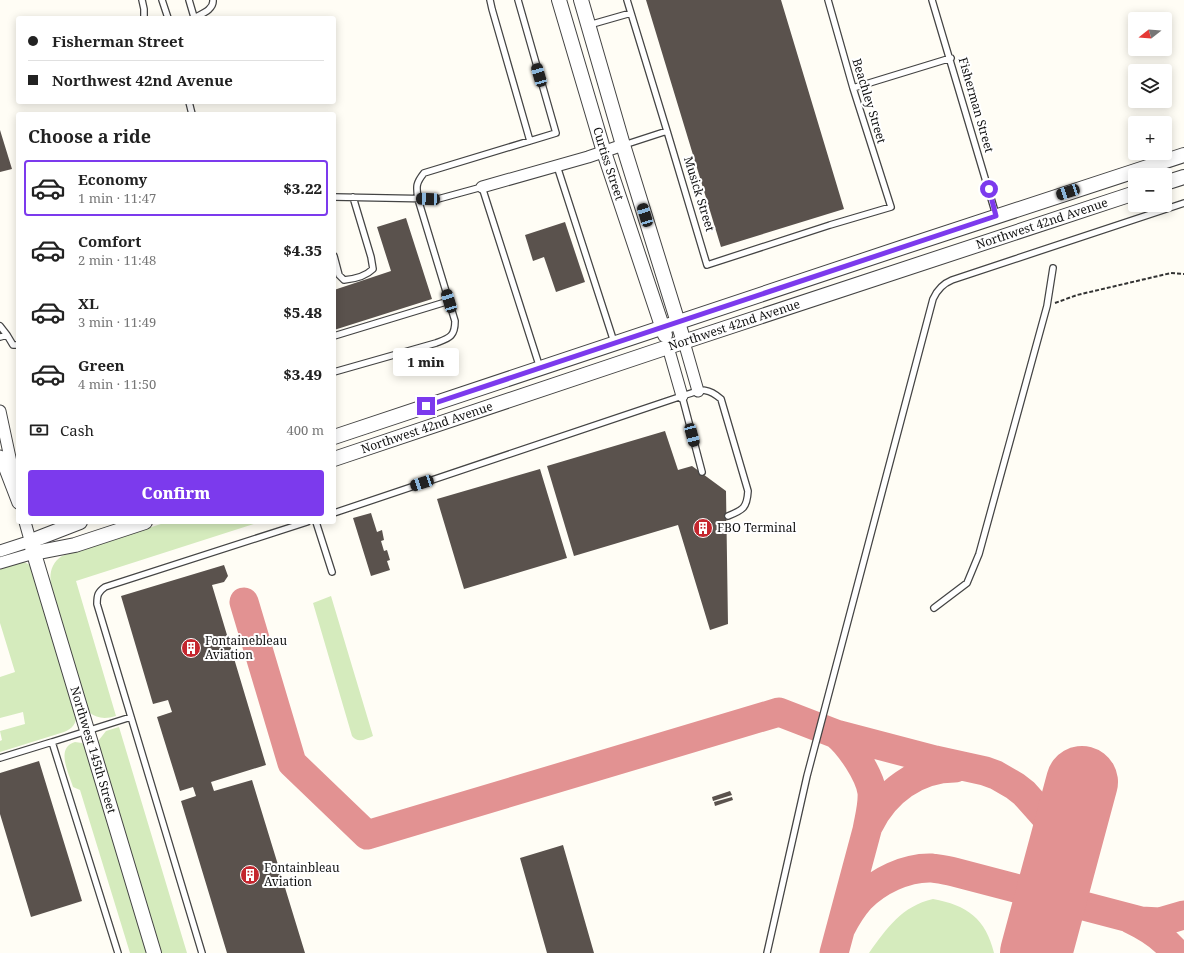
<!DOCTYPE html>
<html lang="en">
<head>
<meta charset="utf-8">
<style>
	body { margin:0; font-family:"Noto Serif",serif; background:#f6f6f6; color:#222; height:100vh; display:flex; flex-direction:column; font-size:15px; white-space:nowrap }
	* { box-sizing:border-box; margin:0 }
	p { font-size:13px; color:#767676 }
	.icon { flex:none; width:22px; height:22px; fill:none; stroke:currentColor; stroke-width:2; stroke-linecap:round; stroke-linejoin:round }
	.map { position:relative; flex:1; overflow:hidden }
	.sheet { position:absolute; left:16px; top:112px; width:320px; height:412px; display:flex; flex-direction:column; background:#fff; border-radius:4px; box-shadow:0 2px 10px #0003 }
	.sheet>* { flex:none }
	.banner { position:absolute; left:16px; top:16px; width:320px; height:88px; border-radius:4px; box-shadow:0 2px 10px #0003; display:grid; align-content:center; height:88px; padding:0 12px; background:#fff }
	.needle { width:26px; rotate:253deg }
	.fabs { position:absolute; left:1128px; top:12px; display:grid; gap:8px }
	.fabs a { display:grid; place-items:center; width:44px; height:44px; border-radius:4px; background:#fff; box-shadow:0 2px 10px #0003; font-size:20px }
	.end { position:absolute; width:18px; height:18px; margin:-9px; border:5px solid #7c3aed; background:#fff; box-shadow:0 0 0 2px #fff }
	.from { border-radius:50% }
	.bubble { position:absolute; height:28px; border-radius:4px; background:#fff; box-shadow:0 2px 10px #0003; font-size:13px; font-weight:800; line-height:28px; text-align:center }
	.car { position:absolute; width:12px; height:24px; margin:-12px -6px; border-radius:5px; box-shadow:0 0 3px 1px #0007; background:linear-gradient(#222 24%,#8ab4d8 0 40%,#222 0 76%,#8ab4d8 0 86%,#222 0) }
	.banner b { display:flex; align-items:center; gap:14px; height:38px; font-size:15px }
	.banner b+b { border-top:1px solid #e0e0e0 }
	.banner i { width:10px; height:10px; background:#222 }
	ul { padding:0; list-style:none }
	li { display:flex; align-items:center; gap:12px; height:56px; margin:0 8px 6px; padding:0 4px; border:2px solid transparent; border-radius:4px }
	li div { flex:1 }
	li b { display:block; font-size:15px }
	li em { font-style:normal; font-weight:800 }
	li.on { border-color:#7c3aed }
	li>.icon { width:36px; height:36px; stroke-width:1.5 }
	h2 { padding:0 12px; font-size:18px; line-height:48px }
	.pay { display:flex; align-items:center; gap:10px; height:44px; padding:0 12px; font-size:15px }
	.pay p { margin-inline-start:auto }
	.button { display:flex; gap:8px; margin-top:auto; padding:8px 12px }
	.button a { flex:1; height:46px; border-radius:4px; background:#7c3aed; color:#fff; font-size:16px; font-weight:800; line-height:46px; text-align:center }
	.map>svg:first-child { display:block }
</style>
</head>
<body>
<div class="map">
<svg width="1184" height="953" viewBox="0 0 1184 953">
	<rect width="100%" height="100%" fill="#fffdf5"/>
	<!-- green -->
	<path fill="#d5ebbd" d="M167 522H260L76 581 116 716C106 719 97 719 89 712L51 584C49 573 52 562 62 556Z
		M22 561 30 565 32 569 77 715C76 724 72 729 64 732L0 752V741L2 740 0 731 25 724 23 712 0 718V677L15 672 0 623V566Z
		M331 596 373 736C366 739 358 744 352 736L313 603Z
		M119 727 187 953H161L98 743 99 740 106 731Z
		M75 742 82 743 85 746 147 953H130L80 790 73 787C69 773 55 748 75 742Z
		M933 899C967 905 986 919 994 953H869C887 928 902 906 933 899Z"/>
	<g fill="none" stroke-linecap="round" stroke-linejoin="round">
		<!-- taxiway -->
		<path stroke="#e29292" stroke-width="29" d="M244 602 292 763 367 835 779 712 836 734 935 760 985 771 996 775 1015 786 1024 793 1066 840
			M869 825C885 792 917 768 955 768
			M1132 920C1149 928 1164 938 1176 953
			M841 928C846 918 852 908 860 899 878 881 906 867 932 868 939 869 947 870 954 872L1141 921 1160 922 1184 915
			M834 953 867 830C869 818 873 805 872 792 869 774 850 745 836 734"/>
		<!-- runway -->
		<path stroke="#e29292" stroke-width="72" d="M1036 953 1082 782"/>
	</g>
	<!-- building -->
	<path fill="#5a524d" d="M646 0H781L844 209 721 247Z
		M0 130 12 169 0 172Z
		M406 218 432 299 334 330V290L391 271 377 227Z
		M565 222 585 282 556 292 544 257 533 261 525 235Z
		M665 431 678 470 692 466 726 491 728 624 710 630 678 525 574 556 547 466Z
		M540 469 567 558 464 589 437 499Z
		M371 513 377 532 382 530 384 540 381 541 384 551 387 550 390 560 387 561 390 570 371 576 353 518Z
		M224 565 228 576 224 582 212 585 266 765 211 782 214 791 252 780 305 953H227L181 801 196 796 193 787 180 791 157 717 172 712 168 700 153 704 121 596Z
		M39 761 82 901 31 917 0 814V773Z
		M730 791 732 795 713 801 712 797Z
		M732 797 733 800 715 806 714 802Z
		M563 845 594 953H547L520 858Z"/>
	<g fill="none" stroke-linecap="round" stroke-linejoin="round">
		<!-- service casing -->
		<g stroke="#444" stroke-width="8">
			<path id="service" d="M142 0 144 9V18
				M162 0 168 18
				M189 0 194 17
				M490 0 492 9 530 141
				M627 0 667 131
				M932 0 996 215
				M194 18C201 14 214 10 213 0
				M589 25 631 13
				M853 88 951 58
				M189 102 192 114
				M624 145 667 131 707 265 830 225 891 207 853 88 828 0
				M557 166 614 342
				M334 197 438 199 482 187 540 368
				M334 256 339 275 344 280C355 279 365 277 373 269L371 257 353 197
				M0 326 7 335
				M334 336 449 301
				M0 337 7 335 13 345H18
				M334 372 436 343C449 338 455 337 455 321L418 199C416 186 416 183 424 173L556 133 518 0
				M702 472 682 396C700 391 705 385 721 399L748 491C747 508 743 510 728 516
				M334 513 682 396
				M316 522 332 572
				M934 608 967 583 979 554 1047 306 1053 268
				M0 758 52 742
				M118 953 52 742 131 717
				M202 953 97 604C97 595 98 592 105 587L307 522
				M767 953 807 776 933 299C937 290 942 284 952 280L1184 203"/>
		</g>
		<!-- minor casing -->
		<g stroke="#444" stroke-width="13">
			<path id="minor" d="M482 187 588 157 623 145
				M684 342 698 391
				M668 347 682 396
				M0 411 18 495
				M0 456 18 503
				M25 522 32 547
				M0 551 31 541
				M0 563 34 553"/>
		</g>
		<!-- tertiary casing -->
		<g stroke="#444" stroke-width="16">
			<g id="tertiary">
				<path id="s1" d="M559 0 604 152 665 335"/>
				<path d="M581 0 623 145 684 342"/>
				<path d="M1165 183 1184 177"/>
				<path d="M334 437C617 343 900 247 1184 155"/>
				<path id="s2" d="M334 459 668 347 1135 193"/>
				<path d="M31 541 80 522"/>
				<path id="s3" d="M32 547 154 953"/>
				<path d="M34 553 75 545 145 522"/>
			</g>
		</g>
		<!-- path -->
		<path stroke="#333" stroke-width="2" stroke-dasharray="4 2" stroke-linecap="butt" d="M1055 303 1077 295 1171 273 1184 274"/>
		<!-- service -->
		<use href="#service" stroke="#fff" stroke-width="5.5"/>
		<!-- minor -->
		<use href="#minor" stroke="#fff" stroke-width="11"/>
		<!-- tertiary -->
		<use href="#tertiary" stroke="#fff" stroke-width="14"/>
	</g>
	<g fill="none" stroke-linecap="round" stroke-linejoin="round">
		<!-- route -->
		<path stroke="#7c3aed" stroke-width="5" d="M426 406 996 216 989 189"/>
	</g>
	<!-- icons -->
	<defs>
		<g id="building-disc" transform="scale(1)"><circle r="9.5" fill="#c4262e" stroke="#fff"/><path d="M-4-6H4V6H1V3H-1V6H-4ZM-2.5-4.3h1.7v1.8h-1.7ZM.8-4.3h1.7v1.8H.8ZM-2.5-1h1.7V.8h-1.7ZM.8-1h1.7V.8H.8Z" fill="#fff"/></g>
	</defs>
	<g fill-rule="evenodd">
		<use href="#building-disc" x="703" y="528"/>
		<use href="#building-disc" x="191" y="648"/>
		<use href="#building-disc" x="250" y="875"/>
	</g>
	<g text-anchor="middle" stroke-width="4" stroke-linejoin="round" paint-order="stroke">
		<!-- street labels -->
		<g font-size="12" fill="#111" stroke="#fff">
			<text transform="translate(869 101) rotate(73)" y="4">Beachley Street</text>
			<text transform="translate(976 105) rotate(74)" y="4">Fisherman Street</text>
			<text dy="4" stroke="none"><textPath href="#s1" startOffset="171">Curtiss Street</textPath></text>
			<text transform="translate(699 194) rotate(73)" y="4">Musick Street</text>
			<text dy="4" stroke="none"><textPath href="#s2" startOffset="746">Northwest 42nd Avenue</textPath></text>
			<text dy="4" stroke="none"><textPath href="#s2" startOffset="422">Northwest 42nd Avenue</textPath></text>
			<text dy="4" stroke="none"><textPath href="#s2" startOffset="98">Northwest 42nd Avenue</textPath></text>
			<text dy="4" stroke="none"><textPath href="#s3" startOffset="212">Northwest 145th Street</textPath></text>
		</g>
		<!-- poi labels -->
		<g font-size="12" fill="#111" stroke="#fff" text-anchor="start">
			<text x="717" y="532">FBO Terminal</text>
			<text x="205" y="645">Fontainebleau<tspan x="205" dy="14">Aviation</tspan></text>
			<text x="264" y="872">Fontainbleau<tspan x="264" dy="14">Aviation</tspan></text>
		</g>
	</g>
</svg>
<div class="fabs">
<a><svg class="needle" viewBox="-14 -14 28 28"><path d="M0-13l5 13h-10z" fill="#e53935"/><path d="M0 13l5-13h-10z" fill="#767676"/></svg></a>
<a><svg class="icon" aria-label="layers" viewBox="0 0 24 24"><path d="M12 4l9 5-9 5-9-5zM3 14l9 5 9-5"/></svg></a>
<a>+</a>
<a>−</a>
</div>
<i class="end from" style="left:989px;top:189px"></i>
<i class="end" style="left:426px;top:406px"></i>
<div class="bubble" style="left:393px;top:348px;width:66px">1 min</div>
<i class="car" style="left:539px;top:75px;rotate:344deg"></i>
<i class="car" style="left:1068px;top:192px;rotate:252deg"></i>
<i class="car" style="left:428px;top:199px;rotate:272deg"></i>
<i class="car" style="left:645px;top:215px;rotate:343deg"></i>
<i class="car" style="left:449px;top:301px;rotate:343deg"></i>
<i class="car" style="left:692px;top:435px;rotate:165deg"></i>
<i class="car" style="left:422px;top:483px;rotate:252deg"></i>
<div class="banner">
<b><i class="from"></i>Fisherman Street</b>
<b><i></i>Northwest 42nd Avenue</b>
</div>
<section class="sheet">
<h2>Choose a ride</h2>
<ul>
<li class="on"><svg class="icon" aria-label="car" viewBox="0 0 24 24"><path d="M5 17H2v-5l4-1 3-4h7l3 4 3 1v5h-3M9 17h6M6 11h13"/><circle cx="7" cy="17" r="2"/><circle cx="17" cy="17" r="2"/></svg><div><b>Economy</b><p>1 min · 11:47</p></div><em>$3.22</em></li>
<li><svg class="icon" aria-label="car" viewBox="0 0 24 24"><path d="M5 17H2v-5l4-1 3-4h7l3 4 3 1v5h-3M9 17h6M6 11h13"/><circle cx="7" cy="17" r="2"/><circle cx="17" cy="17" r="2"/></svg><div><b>Comfort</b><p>2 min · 11:48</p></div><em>$4.35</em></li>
<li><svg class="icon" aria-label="car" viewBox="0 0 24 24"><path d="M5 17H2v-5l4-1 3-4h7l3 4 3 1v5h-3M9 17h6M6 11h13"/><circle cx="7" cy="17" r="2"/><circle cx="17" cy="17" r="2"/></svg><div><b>XL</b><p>3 min · 11:49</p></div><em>$5.48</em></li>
<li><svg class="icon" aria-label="car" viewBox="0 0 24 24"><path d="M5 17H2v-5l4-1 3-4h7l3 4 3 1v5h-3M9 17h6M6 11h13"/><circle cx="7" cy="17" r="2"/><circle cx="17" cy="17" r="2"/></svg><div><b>Green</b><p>4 min · 11:50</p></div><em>$3.49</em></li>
</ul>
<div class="pay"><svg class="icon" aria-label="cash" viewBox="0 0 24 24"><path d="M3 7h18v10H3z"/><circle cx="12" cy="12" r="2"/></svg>Cash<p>400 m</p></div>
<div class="button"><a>Confirm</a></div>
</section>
</div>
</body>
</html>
